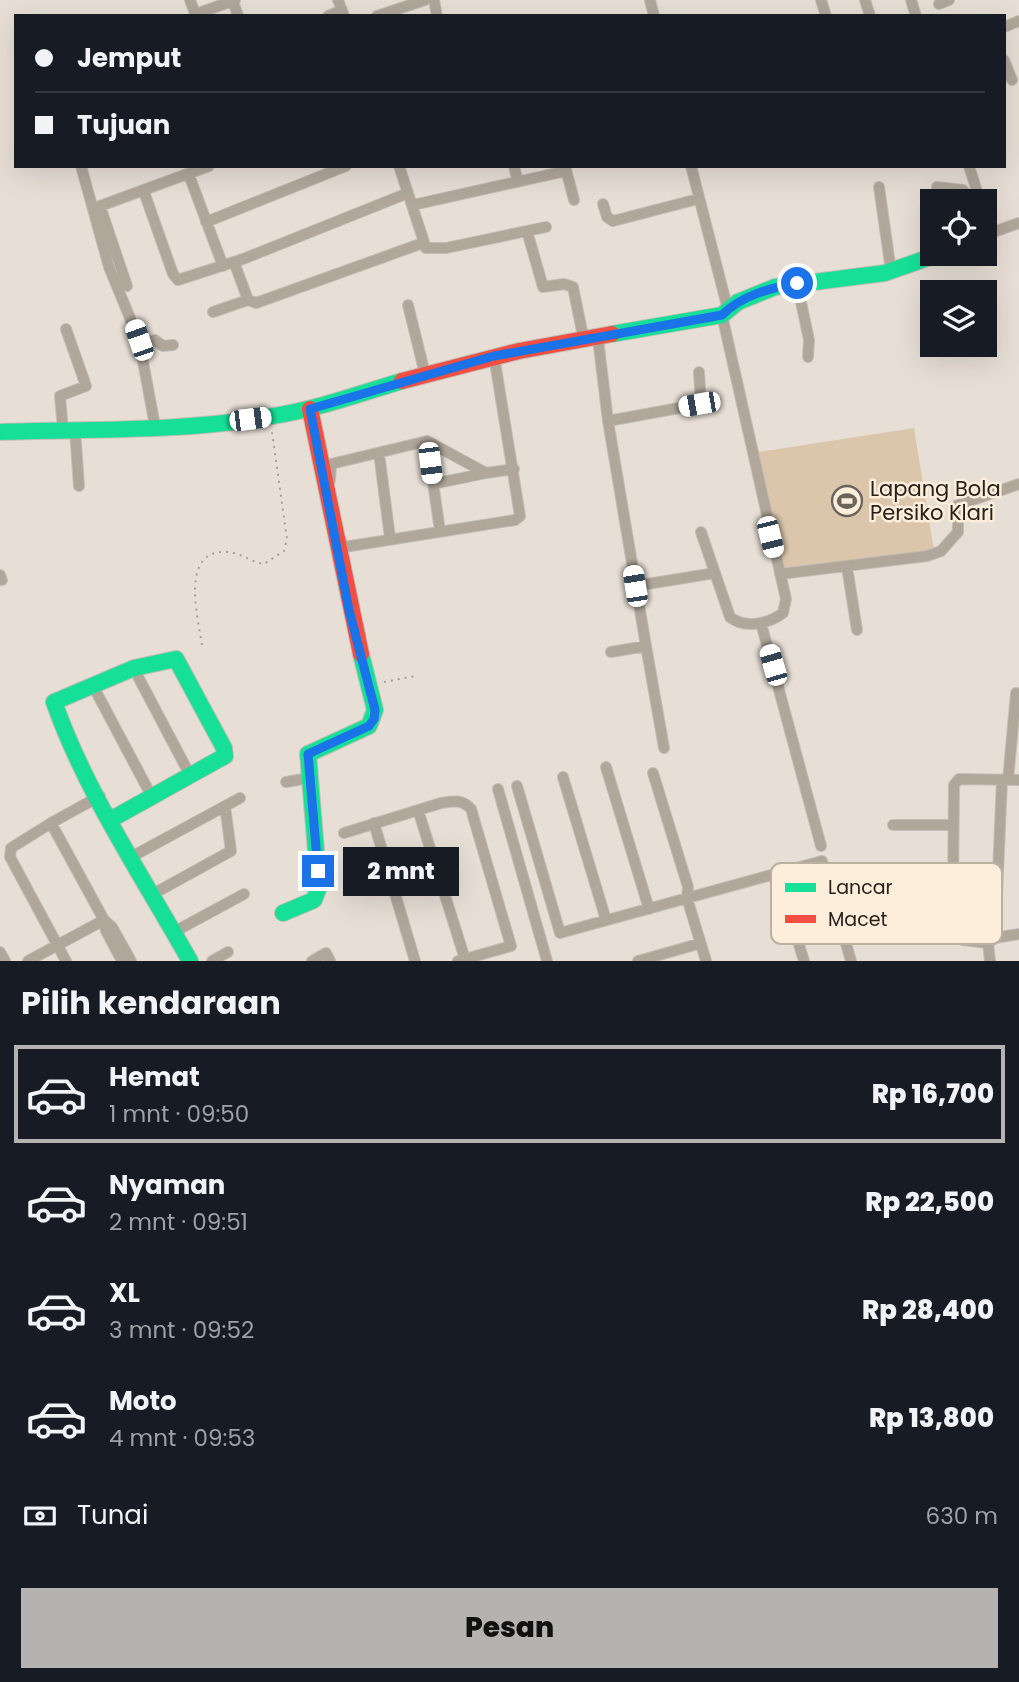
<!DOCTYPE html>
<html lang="id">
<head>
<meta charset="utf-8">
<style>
	body { margin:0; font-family:Poppins,sans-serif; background:#242831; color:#f1f3f6; height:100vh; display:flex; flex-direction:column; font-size:26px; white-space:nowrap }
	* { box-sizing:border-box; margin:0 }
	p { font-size:23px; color:#9ea1a6 }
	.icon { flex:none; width:38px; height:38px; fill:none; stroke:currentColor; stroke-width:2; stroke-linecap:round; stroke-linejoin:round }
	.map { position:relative; height:961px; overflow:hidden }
	.drawer { display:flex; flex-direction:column; background:#171b24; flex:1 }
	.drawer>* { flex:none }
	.top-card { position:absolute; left:14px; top:14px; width:992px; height:154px; border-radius:0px; box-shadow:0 7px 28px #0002; display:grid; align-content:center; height:154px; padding:0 21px; background:#171b24 }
	.controls { position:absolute; left:920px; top:189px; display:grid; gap:14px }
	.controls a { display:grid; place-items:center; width:77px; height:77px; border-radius:0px; background:#171b24; box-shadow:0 7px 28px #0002; font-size:35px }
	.end { position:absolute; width:32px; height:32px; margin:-16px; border:9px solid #1a73e8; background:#fff; box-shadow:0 0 0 4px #fff }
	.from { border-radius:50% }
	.bubble { position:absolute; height:49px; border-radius:0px; background:#171b24; box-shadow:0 7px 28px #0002; font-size:23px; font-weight:800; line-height:49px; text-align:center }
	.car { position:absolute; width:21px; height:42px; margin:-21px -10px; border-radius:9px; box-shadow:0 0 5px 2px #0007; background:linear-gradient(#fff 24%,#345 0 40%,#fff 0 76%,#345 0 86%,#fff 0) }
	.top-card b { display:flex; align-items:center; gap:24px; height:66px; font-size:26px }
	.top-card b+b { border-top:2px solid #363941 }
	.top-card i { width:18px; height:18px; background:#f1f3f6 }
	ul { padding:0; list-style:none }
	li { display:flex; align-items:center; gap:21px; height:98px; margin:0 14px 10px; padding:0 7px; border:4px solid transparent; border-radius:0px }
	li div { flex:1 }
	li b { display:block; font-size:26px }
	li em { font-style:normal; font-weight:800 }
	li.selected { border-color:#b4b3b1 }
	li>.icon { width:63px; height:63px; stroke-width:1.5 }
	h2 { padding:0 21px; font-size:32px; line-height:84px }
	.pay { display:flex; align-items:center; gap:18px; height:77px; padding:0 21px; font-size:26px }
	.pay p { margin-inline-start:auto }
	.action { display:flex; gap:14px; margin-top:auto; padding:14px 21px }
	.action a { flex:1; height:80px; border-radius:0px; background:#b4b3b1; color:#111; font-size:28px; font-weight:800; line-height:80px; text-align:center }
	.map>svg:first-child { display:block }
</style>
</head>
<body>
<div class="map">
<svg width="1019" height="961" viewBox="0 0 1019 961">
	<rect width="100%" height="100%" fill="#e7dfd6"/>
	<!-- green -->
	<path fill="#dbc6ab" d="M914 428 934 550 781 571 758 452Z"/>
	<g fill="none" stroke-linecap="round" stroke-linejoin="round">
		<!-- street casing -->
		<g stroke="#c3bdb6" stroke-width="12">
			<path id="street" d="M190 0 196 16
				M338 0 344 16
				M434 0 437 16
				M650 0 654 16
				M821 0 826 16
				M865 0 870 16
				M911 0 916 16
				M233 1 238 16
				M939 4 949 0
				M196 14 235 0
				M328 16 342 10
				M377 16 425 0
				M1004 27 1019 21
				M1004 60 1012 80
				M81 166 109 267 139 340 155 426
				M399 166 426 248H446L546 227
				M514 166 518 182
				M565 166 574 200
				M691 166 728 310
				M969 166 980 201
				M189 175 223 266
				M879 187 891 271
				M937 187 963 190 970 201
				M144 192 173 274 178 280 243 259 408 193
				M603 204 607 217 613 221 698 199
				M413 205 566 171
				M985 219 990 233
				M206 222 346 166
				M527 231 543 287 564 284 573 287 584 341
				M985 235 1019 223
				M234 262 248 300 256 303 423 243
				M797 283 809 340 808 357
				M127 286 100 206 209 166
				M408 305 425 374
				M213 312 248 300
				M598 339 608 421 646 646 611 652
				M141 345 155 340 163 346 173 345
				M608 421 701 404 699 372
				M63 430 60 396 86 386 66 329
				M75 430 79 486
				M427 441 440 531
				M379 453 390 538
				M330 480 331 464 427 441 486 473 514 469
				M433 484 486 473
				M701 532 730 617C745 629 768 624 783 613L786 599 722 315
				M339 537 344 547 515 520 520 516 494 356
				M847 567 857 630
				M780 574 927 556 941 551 958 532V505L1019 484
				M0 575 2 580
				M635 586 715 573
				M761 623 821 846
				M646 646 664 748
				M134 669 191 777
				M92 684 152 797
				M606 767 649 909
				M653 773 688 887 687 898 706 961
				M563 777 606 920
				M1008 780 1016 693
				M286 782 309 778
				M517 786 560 933 822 861 851 961
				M498 789 547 961
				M418 810 465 959
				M51 823 100 796
				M374 823 415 961
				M893 825H953
				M344 833 441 803C453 801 462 799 471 809L511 946 458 961
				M133 856 240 798
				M777 873 804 961
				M153 894 231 851 225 806
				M997 895 1002 780
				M174 932 244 894
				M995 938 997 895 960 896 953 889 954 785 959 779 1019 780
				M963 940 988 943
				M0 952 5 961
				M28 961 104 920 106 931 122 961
				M66 961 10 857 11 848 51 823 104 920 112 927 131 961
				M212 961 228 952
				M312 961 326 953 330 961
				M638 961 698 944
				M990 961 988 943 995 938 1019 934"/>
		</g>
		<!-- fast casing -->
		<g stroke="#c3bdb6" stroke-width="18">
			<path id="fast" d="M612 334 722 315 738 302 775 287 885 273 939 254
				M0 432C90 429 184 432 273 416 317 409 359 394 402 381
				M110 820 225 756 224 748 176 659 134 668 54 702C86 793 143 877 190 961
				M283 913 314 900 319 887 308 754 369 726 375 710 361 654"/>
		</g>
		<!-- jam casing -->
		<g stroke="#c3bdb6" stroke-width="18">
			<path id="jam" d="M402 381 519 351 612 334
				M310 409 361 654"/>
		</g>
		<!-- path -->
		<path stroke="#a79f95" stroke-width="2" stroke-dasharray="2 5" stroke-linecap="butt" d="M202 645C198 618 179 548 228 552 240 553 252 562 264 564L284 551 287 539 272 432
			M384 682 415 676"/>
		<!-- street -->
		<use href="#street" stroke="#b0a69a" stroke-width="10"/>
		<!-- fast -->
		<use href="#fast" stroke="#16e098" stroke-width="16"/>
		<!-- jam -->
		<use href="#jam" stroke="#f24e42" stroke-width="16"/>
	</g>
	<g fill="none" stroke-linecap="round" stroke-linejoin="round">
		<!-- route -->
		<path stroke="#1a73e8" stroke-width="9" d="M318 871 308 754 369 726 374 719 375 710 349 610 310 409 494 356 722 315C742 295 771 288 797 283"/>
	</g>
	<!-- icons -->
	<defs>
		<g id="stadium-ring" transform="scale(1.575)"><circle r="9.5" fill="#fdeddb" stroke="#6a645c" stroke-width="1.5"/><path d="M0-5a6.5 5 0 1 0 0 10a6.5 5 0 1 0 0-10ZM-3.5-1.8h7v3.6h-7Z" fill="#6a645c"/></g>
	</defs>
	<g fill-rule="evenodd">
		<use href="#stadium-ring" x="847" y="501"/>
	</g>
	<g text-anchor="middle" stroke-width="5" stroke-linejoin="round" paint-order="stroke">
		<!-- poi labels -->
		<g font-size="21" fill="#27211a" stroke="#fdeddb" text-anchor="start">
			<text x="870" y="496">Lapang Bola<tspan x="870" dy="24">Persiko Klari</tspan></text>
		</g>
	</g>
	<!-- legend -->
	<rect x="771" y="863" width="231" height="81" rx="10" fill="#fdeddb" stroke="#bdb0a1" stroke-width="2"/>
	<rect x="785" y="883" width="31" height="9" fill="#16e098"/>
	<rect x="785" y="915" width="31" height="8" fill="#f24e42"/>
	<g font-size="19" fill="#27211a">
		<text x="828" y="894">Lancar</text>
		<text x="828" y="926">Macet</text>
	</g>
</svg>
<div class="controls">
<a><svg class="icon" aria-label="locate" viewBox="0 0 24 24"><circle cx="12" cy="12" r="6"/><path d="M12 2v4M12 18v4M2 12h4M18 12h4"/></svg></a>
<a><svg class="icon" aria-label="layers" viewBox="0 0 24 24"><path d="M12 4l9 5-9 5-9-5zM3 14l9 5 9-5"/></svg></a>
</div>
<i class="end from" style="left:797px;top:283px"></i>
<i class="end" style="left:318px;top:871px"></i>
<div class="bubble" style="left:343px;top:847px;width:116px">2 mnt</div>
<i class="car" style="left:139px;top:340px;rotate:341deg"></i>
<i class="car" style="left:699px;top:404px;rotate:260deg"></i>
<i class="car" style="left:250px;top:419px;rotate:83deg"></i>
<i class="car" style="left:430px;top:463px;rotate:173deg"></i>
<i class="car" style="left:770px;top:537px;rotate:166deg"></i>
<i class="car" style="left:635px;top:586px;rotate:351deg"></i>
<i class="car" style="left:773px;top:665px;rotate:344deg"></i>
<div class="top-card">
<b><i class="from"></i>Jemput</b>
<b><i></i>Tujuan</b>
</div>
</div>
<section class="drawer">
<h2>Pilih kendaraan</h2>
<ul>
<li class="selected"><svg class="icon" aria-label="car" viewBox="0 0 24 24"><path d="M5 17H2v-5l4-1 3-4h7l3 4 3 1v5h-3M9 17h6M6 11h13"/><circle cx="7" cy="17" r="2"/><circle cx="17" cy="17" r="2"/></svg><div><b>Hemat</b><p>1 mnt · 09:50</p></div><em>Rp 16,700</em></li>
<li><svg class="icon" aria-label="car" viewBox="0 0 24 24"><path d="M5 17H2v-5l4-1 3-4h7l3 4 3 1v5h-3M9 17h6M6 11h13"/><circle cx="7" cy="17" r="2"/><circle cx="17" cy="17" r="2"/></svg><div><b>Nyaman</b><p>2 mnt · 09:51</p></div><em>Rp 22,500</em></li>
<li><svg class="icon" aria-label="car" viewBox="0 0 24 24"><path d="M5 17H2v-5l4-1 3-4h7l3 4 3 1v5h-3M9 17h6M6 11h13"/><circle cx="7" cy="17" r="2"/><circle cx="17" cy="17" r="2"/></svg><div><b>XL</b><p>3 mnt · 09:52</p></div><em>Rp 28,400</em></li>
<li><svg class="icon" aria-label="car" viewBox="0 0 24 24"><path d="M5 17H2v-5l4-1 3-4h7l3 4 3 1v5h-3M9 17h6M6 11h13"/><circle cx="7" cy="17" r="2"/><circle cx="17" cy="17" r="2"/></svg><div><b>Moto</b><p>4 mnt · 09:53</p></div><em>Rp 13,800</em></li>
</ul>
<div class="pay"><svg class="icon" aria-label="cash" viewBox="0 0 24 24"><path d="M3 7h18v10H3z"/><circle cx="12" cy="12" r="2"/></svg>Tunai<p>630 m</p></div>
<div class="action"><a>Pesan</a></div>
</section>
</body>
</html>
